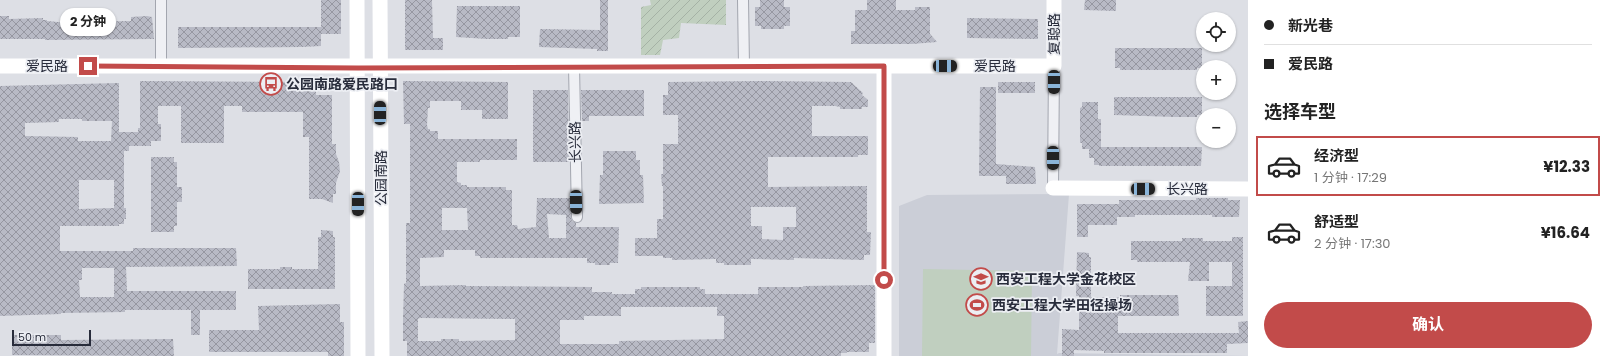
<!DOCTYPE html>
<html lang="zh">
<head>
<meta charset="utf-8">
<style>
	body { margin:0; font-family:Poppins,"Noto Sans SC",sans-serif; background:#f6f6f6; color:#222; height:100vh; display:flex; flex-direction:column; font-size:15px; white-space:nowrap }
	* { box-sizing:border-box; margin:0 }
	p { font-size:13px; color:#767676 }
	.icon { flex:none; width:22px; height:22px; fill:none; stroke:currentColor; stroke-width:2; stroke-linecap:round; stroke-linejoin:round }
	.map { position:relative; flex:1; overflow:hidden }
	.sheet { display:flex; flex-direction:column; background:#fff; width:360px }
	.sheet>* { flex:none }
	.hud { display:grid; align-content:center; height:88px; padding:0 16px; background:#fff }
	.controls { position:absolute; left:1196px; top:12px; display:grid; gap:8px }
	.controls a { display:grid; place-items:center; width:40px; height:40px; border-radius:50%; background:#fff; box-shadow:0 1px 3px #0004; font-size:20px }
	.scale { position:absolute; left:12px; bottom:10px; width:79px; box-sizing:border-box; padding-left:4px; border:2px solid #282c3b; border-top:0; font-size:11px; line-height:14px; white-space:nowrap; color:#282c3b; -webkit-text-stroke:3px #eceef3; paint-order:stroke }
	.end { position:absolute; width:18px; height:18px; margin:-9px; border:5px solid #c24b4a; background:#fff; box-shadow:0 0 0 2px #fff }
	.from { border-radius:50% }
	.bubble { position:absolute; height:28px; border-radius:14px; background:#fff; box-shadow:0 1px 3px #0004; font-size:13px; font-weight:700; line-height:28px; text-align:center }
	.car { position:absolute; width:12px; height:24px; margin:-12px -6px; border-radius:5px; box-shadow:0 0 3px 1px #0007; background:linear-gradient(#222 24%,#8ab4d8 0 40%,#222 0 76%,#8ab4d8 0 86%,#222 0) }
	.hud b { display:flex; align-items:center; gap:14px; height:38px; font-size:15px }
	.hud b+b { border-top:1px solid #e0e0e0 }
	.hud i { width:10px; height:10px; background:#222 }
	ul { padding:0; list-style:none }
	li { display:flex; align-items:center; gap:12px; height:60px; margin:0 8px 6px; padding:0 8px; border:2px solid transparent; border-radius:0px }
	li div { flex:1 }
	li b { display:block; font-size:15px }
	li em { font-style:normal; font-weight:700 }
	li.selected { border-color:#c24b4a }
	li>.icon { width:36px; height:36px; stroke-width:1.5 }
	h2 { padding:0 16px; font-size:18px; line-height:48px }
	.primary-button { display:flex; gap:8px; margin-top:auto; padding:8px 16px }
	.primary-button a { flex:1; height:46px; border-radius:24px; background:#c24b4a; color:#fff; font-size:16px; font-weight:700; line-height:46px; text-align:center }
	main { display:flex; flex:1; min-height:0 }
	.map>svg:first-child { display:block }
</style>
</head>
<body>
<main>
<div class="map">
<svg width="1248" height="356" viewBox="0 0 1248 356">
	<defs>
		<pattern id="garden-furrows" width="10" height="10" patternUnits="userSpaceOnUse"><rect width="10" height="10" fill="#c0cfbf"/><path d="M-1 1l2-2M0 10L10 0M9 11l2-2" fill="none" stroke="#a5b2a5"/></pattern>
		<pattern id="building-cross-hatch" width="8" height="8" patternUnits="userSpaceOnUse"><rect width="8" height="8" fill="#b8bac5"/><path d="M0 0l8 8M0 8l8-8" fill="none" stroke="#9697a1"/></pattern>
	</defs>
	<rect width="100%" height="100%" fill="#dddfe5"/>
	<!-- built -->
	<path fill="#cbced7" d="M1069 194 1057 354 1059 353 1248 356H899V206L927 195Z"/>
	<!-- garden -->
	<path fill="url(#garden-furrows)" d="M650 0H726V25L681 23 679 38 663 40 660 55H641V7L651 5Z"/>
	<!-- pitch -->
	<path fill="#c0cfbf" d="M923 269 1032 271 1031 356H922Z"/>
	<!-- building -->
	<path fill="url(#building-cross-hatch)" fill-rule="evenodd" d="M321 0H341V34H321Z
		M405 0H432L433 38H443V50H405Z
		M600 0H608V51H597V49L539 47 540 29 600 30Z
		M760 0H784V7H790V26H784V29H761V26H755V7H760Z
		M867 0H896V10H915V7H930V34L937 42 912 44H851V31H855V10H867Z
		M1085 0H1116V11L1084 10Z
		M457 6H520V37H508V39H487L456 37Z
		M0 16H9V19L43 18V20H47V21L58 22 131 21V17L147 16 152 17 154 39 45 40V39H0Z
		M967 18 1038 19V39L967 38Z
		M178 27H321V46L302 47 178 48Z
		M1115 48H1202V68H1197V70H1120V68H1115Z
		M140 81 312 82V86H316V95H332V144H336V154L339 162 340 171 336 183V194H333V203L322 199H309V137H303V112H242V106H224V143H181V106H158V124H161V141H151V146H129V151H124V208H126V219H124V224H119V226H60V251H133V248H236L237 266 126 267 127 291H236V310H200V335H191V310H125V312L61 313V314L0 316V86L119 83V132H138V128H140ZM59 119H82V121H112L111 141H78V137L25 136V123L59 122ZM79 180H114V208L79 209ZM82 268H114V297H80L79 280H82Z
		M403 81 508 82V119H482V110H461V101H430V108H428L427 125 428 129H430V131H438V139H517V160H480V162H457V182L461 183V185H467V187H506V190H512V225H517L518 229 536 227 537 198H570L571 218 572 221 576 223V227H619L618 263H610V265H595V263H587V258H480V256H475V250H444V257L420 258V286L466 285V286L592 287V292H612V294H635V289H641V287H700V289H705V294H758V287H803V286L875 285V343H869V352H847V353H841V356H407V341H403V319L404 284 406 283V223H410V124H404ZM442 208H467L468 230H442ZM547 214 566 215V238H549ZM621 307H717V316H724V339L619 341V344H560V320H584V316H621ZM420 318 515 319V340L459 341V339H441V341H418V319Z
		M760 81 851 82 863 93 862 95 868 100V107H862V109H840V107L835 106H812V136H868V155H858V157H768V187L867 186V232H871L870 255H864V260L794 258V260L751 259V265H724V263H716V259L672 260V258H663V256H635V238H657V219H663V186H662L661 174H663V144H678V115H663V95H668V82ZM751 207H796V227H783V240L762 239V226H751Z
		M998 82H1035V93H998Z
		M980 87H996V164L1035 167 1036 184H1006V176H979Z
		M533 90H568L569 162H533Z
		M581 90H644V116H589V121H582Z
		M1114 97H1202V115H1197V117H1175L1114 115Z
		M1082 102H1098V119H1101V147H1202L1201 166H1099V165H1094V158H1089V149H1082V143H1080V108L1082 107Z
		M603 151H636V160H640V175H643L644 203 599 204 600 175H603Z
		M151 157H174V162H177V187H182V202H177V226H174V232H151Z
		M1196 198H1228V200H1240L1239 217H1212V215H1135V217H1117V225H1088V237H1077V204H1119V200H1196Z
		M321 230 333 231V237H335V289H248V269H280V267H292V269H318V237H321Z
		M1232 237H1243V316H1206V286H1232V262H1209V281H1188L1190 262H1137V260H1131V241H1182V238H1203V241H1232Z
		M1077 252 1089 253V257H1091V297H1120V295H1178L1179 316H1118V333H1239L1238 322 1248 321V343L1227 344V353H1104V351L1074 350V356H1062V329L1079 330V296H1076Z
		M340 304V322H344V356H328V352H209V330H259L258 306Z
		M12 335H61V340L173 339 174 356 12 355Z"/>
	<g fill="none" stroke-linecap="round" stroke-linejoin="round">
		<!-- street casing -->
		<g stroke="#a3a6af" stroke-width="12">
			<path id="street" d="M161 0V66
				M743 0 744 66
				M574 66 577 217
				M1053 188 1054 66"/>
		</g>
		<!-- street -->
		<use href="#street" stroke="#eff0f4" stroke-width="10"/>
		<!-- secondary -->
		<path stroke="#fff" stroke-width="15" d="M357 0 358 356
			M380 0 382 356
			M0 66H1054V0
			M884 66V356
			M1053 188 1248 189"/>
	</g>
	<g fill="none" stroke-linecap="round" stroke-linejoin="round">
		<!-- route -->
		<path stroke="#c24b4a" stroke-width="5" d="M88 66 358 68 884 66V280"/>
	</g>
	<!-- icons -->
	<defs>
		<g id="bus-ring" transform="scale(1.15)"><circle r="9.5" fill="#eceef3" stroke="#c24b4a" stroke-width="1.5"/><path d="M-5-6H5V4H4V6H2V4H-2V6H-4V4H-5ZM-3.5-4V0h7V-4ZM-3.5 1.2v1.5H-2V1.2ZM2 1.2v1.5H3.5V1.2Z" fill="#c24b4a"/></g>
		<g id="university-ring" transform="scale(1.15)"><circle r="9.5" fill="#eceef3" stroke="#c24b4a" stroke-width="1.5"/><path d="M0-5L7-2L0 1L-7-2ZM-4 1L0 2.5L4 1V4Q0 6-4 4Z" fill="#c24b4a"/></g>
		<g id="stadium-ring" transform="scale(1.15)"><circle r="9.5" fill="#eceef3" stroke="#c24b4a" stroke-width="1.5"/><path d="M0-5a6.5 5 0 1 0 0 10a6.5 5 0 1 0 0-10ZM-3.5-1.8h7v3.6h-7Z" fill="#c24b4a"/></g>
	</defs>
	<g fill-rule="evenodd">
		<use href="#bus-ring" x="271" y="84"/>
		<use href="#university-ring" x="981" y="279"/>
		<use href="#stadium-ring" x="977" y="305"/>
	</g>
	<g text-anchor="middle" stroke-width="3.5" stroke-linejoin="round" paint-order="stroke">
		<!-- street labels -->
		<g font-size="14" fill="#282c3b" stroke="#eceef3">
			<text transform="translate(1054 34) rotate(-90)" y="5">复聪路</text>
			<text x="47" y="71">爱民路</text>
			<text x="995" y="71">爱民路</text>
			<text transform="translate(575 142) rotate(-91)" y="5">长兴路</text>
			<text transform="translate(381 178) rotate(-90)" y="5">公园南路</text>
			<text x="1187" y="194">长兴路</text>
		</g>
		<!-- poi labels -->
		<g font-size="14" font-weight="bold" fill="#282c3b" stroke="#eceef3" text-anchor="start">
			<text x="286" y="89">公园南路爱民路口</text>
			<text x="996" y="284">西安工程大学金花校区</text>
			<text x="992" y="310">西安工程大学田径操场</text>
		</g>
	</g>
</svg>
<div class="controls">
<a><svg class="icon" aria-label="locate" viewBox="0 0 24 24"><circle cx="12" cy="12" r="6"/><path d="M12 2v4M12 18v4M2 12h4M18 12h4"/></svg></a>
<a>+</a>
<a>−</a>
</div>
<div class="scale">50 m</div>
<i class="end from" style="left:884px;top:280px"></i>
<i class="end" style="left:88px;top:66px"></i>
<div class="bubble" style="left:60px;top:8px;width:56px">2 分钟</div>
<i class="car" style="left:945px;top:66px;rotate:90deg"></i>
<i class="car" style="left:1054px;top:82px;rotate:180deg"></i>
<i class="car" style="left:380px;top:113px;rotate:0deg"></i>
<i class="car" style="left:1053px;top:158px;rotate:180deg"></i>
<i class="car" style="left:1143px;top:189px;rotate:90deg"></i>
<i class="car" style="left:576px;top:202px;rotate:179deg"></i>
<i class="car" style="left:358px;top:204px;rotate:180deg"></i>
</div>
<section class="sheet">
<div class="hud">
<b><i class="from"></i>新光巷</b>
<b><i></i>爱民路</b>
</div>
<h2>选择车型</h2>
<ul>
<li class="selected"><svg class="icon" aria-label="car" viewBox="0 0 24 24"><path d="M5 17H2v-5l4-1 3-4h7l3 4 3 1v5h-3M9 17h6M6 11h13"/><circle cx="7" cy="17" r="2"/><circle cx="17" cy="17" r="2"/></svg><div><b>经济型</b><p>1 分钟 · 17:29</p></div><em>¥12.33</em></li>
<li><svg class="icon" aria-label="car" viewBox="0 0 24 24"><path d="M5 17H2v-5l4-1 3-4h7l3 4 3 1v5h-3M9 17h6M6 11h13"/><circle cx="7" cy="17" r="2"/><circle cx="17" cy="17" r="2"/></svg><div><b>舒适型</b><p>2 分钟 · 17:30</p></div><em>¥16.64</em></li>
</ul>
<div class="primary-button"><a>确认</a></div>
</section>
</main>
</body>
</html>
